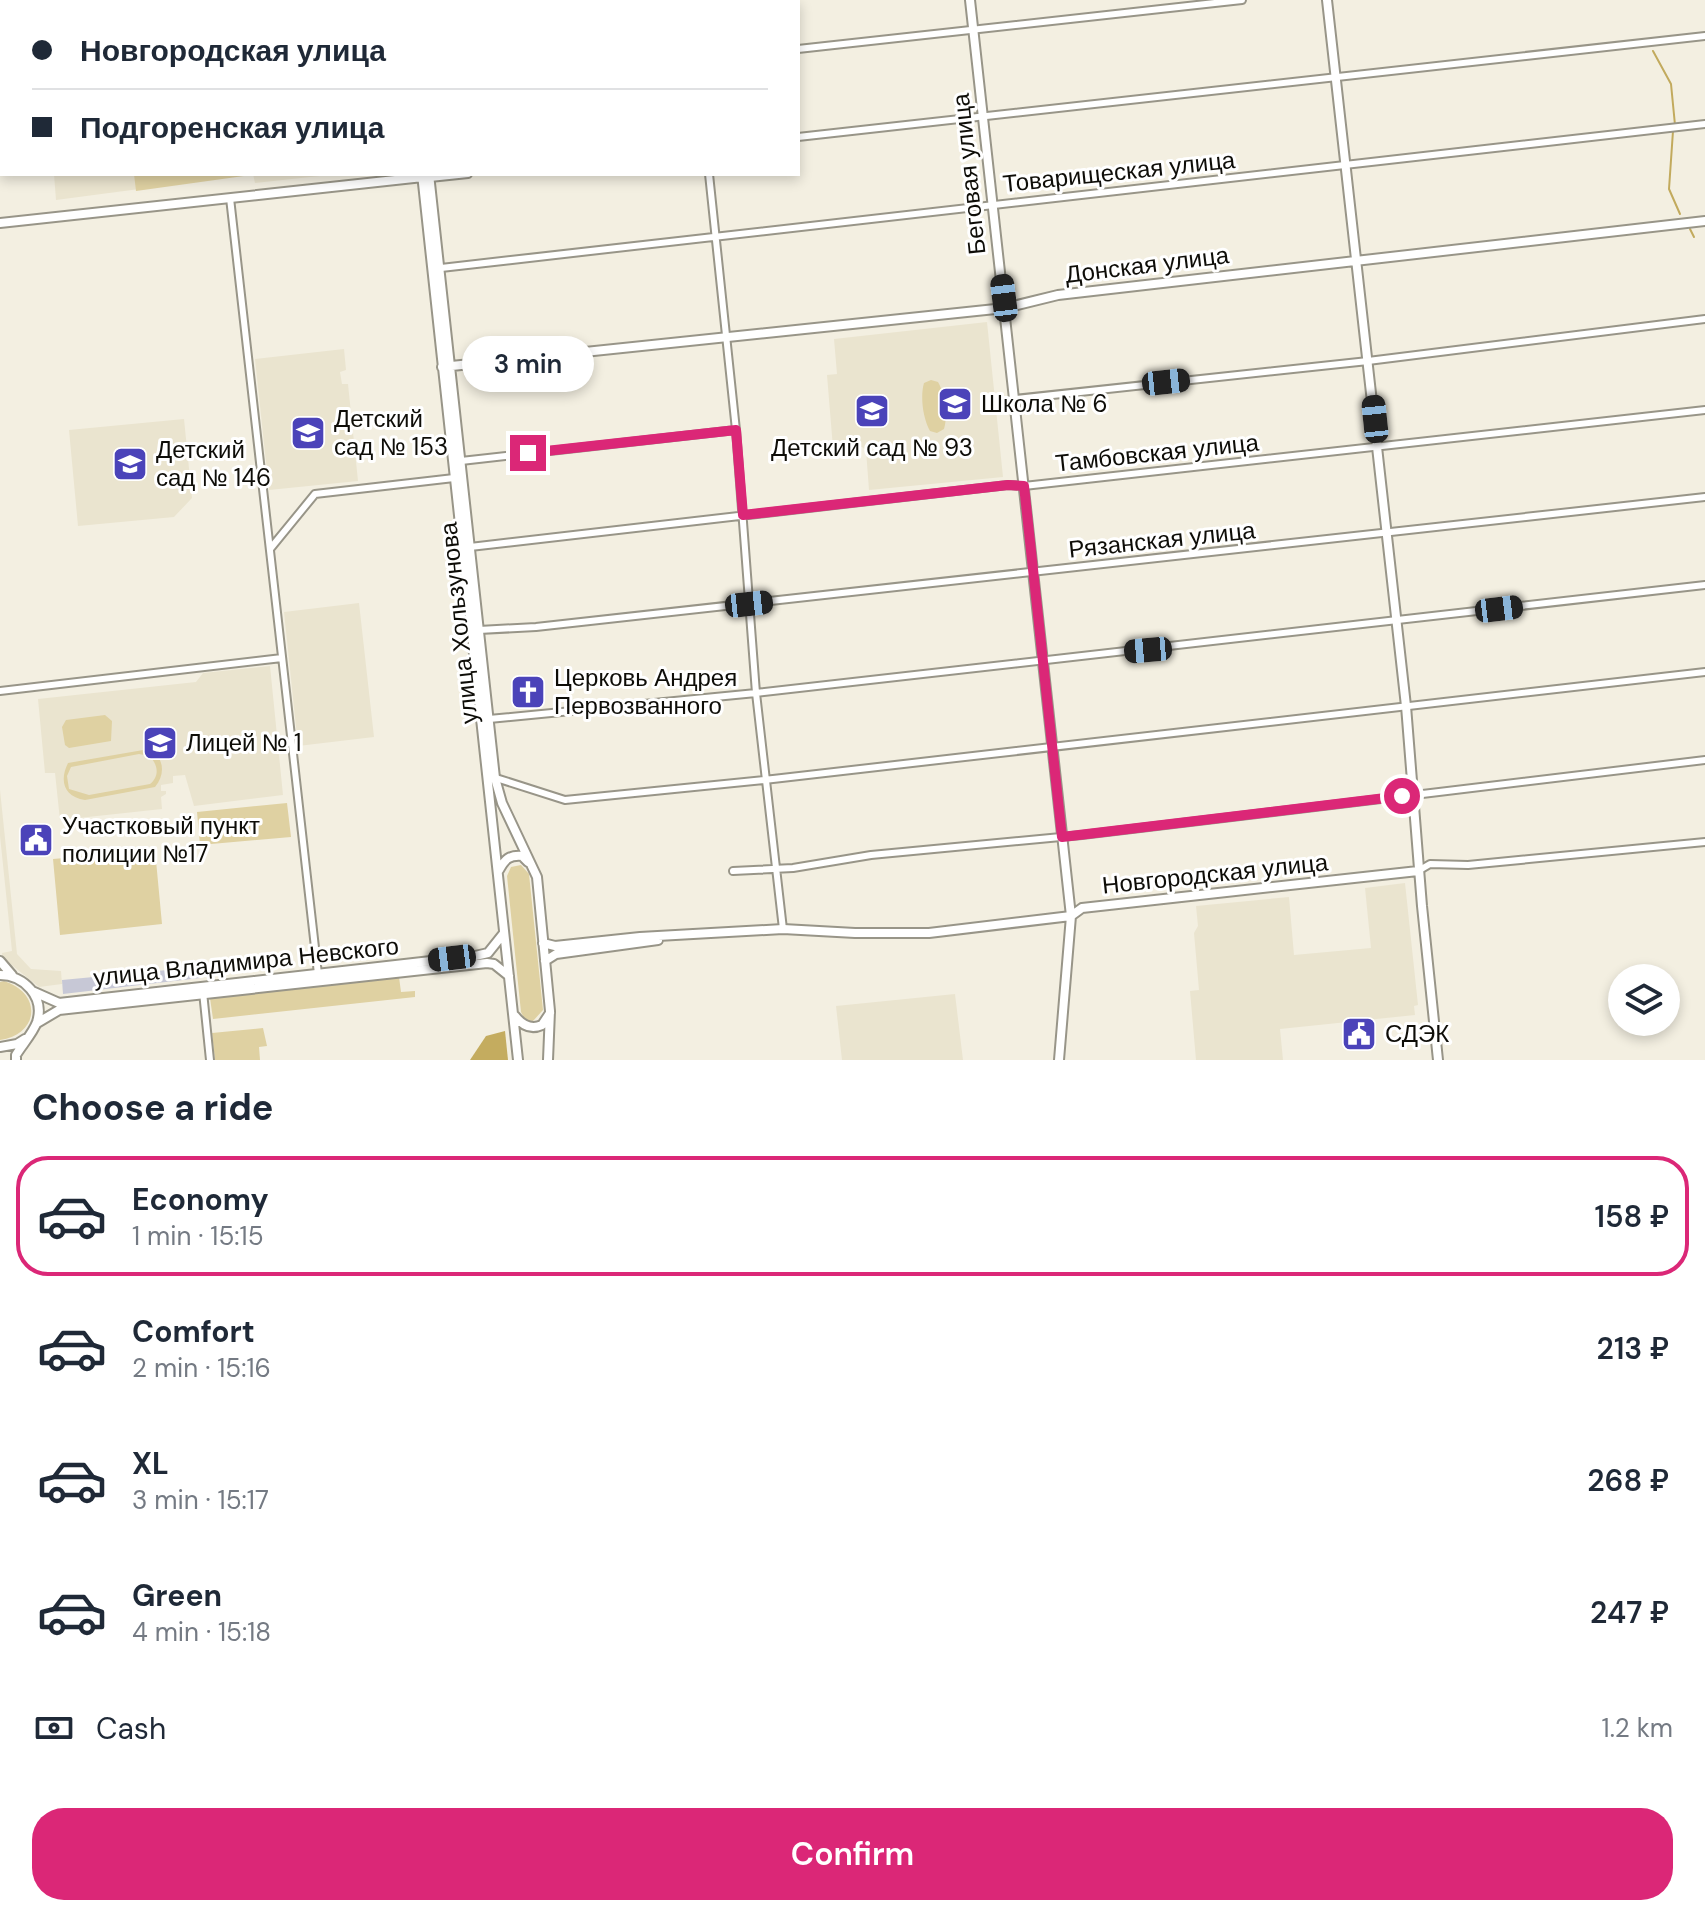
<!DOCTYPE html>
<html lang="en">
<head>
<meta charset="utf-8">
<style>
	body { margin:0; font-family:"DM Sans",sans-serif; background:#f6f6f7; color:#1f2937; height:100vh; display:flex; flex-direction:column; font-size:30px; white-space:nowrap }
	* { box-sizing:border-box; margin:0 }
	p { font-size:26px; color:#747a83 }
	.icon { flex:none; width:44px; height:44px; fill:none; stroke:currentColor; stroke-width:2; stroke-linecap:round; stroke-linejoin:round }
	.map { position:relative; height:1060px; overflow:hidden }
	.panel { display:flex; flex-direction:column; background:#fff; flex:1 }
	.panel>* { flex:none }
	.hud { position:absolute; left:0px; top:0px; width:800px; height:176px; box-shadow:0 4px 12px #0003; display:grid; align-content:center; height:176px; padding:0 32px; background:#fff }
	.tools { position:absolute; left:1608px; top:964px; display:grid; gap:16px }
	.tools a { display:grid; place-items:center; width:72px; height:72px; border-radius:50%; background:#fff; box-shadow:0 4px 12px #0003; font-size:40px }
	.end { position:absolute; width:36px; height:36px; margin:-18px; border:10px solid #db2777; background:#fff; box-shadow:0 0 0 4px #fff }
	.from { border-radius:50% }
	.bubble { position:absolute; height:56px; border-radius:28px; background:#fff; box-shadow:0 4px 12px #0003; font-size:26px; font-weight:600; line-height:56px; text-align:center }
	.car { position:absolute; width:24px; height:48px; margin:-24px -12px; border-radius:10px; box-shadow:0 0 6px 2px #0007; background:linear-gradient(#222 24%,#8ab4d8 0 40%,#222 0 76%,#8ab4d8 0 86%,#222 0) }
	.hud b { display:flex; align-items:center; gap:28px; height:76px; font-size:30px }
	.hud b+b { border-top:2px solid #e0e1e3 }
	.hud i { width:20px; height:20px; background:#1f2937 }
	ul { padding:0; list-style:none }
	li { display:flex; align-items:center; gap:24px; height:120px; margin:0 16px 12px; padding:0 16px; border:4px solid transparent; border-radius:32px }
	li div { flex:1 }
	li b { display:block; font-size:30px }
	li em { font-style:normal; font-weight:600 }
	li.selected { border-color:#db2777 }
	li>.icon { width:72px; height:72px; stroke-width:1.5 }
	h2 { padding:0 32px; font-size:36px; line-height:96px }
	.pay { display:flex; align-items:center; gap:20px; height:88px; padding:0 32px; font-size:30px }
	.pay p { margin-inline-start:auto }
	.primary-button { display:flex; gap:16px; margin-top:auto; padding:16px 32px }
	.primary-button a { flex:1; height:92px; border-radius:32px; background:#db2777; color:#fff; font-size:32px; font-weight:600; line-height:92px; text-align:center }
	.map>svg:first-child { display:block }
</style>
</head>
<body>
<div class="map">
<svg width="1705" height="1060" viewBox="0 0 1705 1060">
	<rect width="100%" height="100%" fill="#f3efe1"/>
	<!-- built -->
	<path fill="#eae4cf" d="M54 174H338L255 183 253 174 56 200Z
		M987 322 1003 477 869 490 866 450 862 447 833 448 827 375 837 374 834 339Z
		M344 349 346 370 340 372 342 384H348L358 481 269 490 255 359Z
		M184 419 192 498 174 517 78 526 69 430Z
		M359 603 374 737 298 746 284 612Z
		M270 666 283 795 194 806 185 775 173 776V783L161 785V791H166V794L161 797 162 809 60 820 55 773H45L38 699 196 682 203 673Z
		M0 790 17 954 31 969 61 971 62 984 39 987 3 958 2 953 12 951 0 836Z
		M1405 883 1418 1005 1414 1006 1415 1015 1280 1029 1283 1060H1196L1190 991 1199 990 1194 933 1198 926 1196 906 1289 897 1294 955 1371 948 1365 888Z
		M955 994 963 1060H842L836 1006Z"/>
	<!-- green -->
	<path fill="#dfd1a2" fill-rule="evenodd" d="M134 174H251V175L136 191Z
		M931 380 938 382C945 394 948 416 944 429L937 433 930 431C923 418 920 397 924 383Z
		M105 715 112 721 111 741 69 748 65 745 62 727 66 720Z
		M149 749C164 757 166 774 155 787L85 800C64 797 59 781 68 763ZM139 754 149 756C158 764 160 776 150 784L89 795 69 789 67 776 71 767Z
		M287 803 291 837 200 845 197 812Z
		M155 850 162 924 60 935 53 859Z
		M521 865 529 874 543 1010 533 1021 525 1020 521 1012 507 876 511 867Z
		M399 977 401 992 415 991V997L213 1019 210 998Z
		M4 981C42 993 40 1034 0 1040V982Z
		M263 1028 267 1046 259 1047 260 1060H215L212 1033Z"/>
	<!-- forest -->
	<path fill="#c4ac5f" d="M505 1031 508 1060H470L486 1036Z"/>
	<g fill="none" stroke-linecap="round" stroke-linejoin="round">
		<!-- stream -->
		<path stroke="#c2aa5d" stroke-width="2" d="M1653 51 1671 84 1675 125
			M1673 131 1669 189 1680 214
			M1690 229 1694 237"/>
	</g>
	<!-- building -->
	<path fill="#c7c8d6" d="M199 967 200 978 63 994 62 980Z"/>
	<g fill="none" stroke-linecap="round" stroke-linejoin="round">
		<!-- street casing -->
		<g stroke="#989588" stroke-width="10">
			<path id="street" d="M691 0V2
				M798 49 1242 0
				M798 137 1705 36
				M709 174 736 430 756 693 783 929
				M430 178 468 174
				M230 198 318 974
				M441 268 1705 124
				M1015 399 1368 361 1705 319
				M461 461 736 430
				M470 547 1008 485 1024 486 1705 410
				M270 549 315 494 454 478
				M479 630 536 627 1705 497
				M0 691 282 658
				M489 719 756 693 1705 585
				M496 778 565 800 773 779 1705 672
				M733 871 793 868 871 855 1082 835 1705 760
				M1418 871 1430 864 1468 865 1705 842
				M203 992 210 1060"/>
		</g>
		<!-- secondary casing -->
		<g stroke="#989588" stroke-width="12">
			<path id="secondary" d="M402 0 403 2
				M411 0 412 2
				M970 0 1071 916 1059 1060
				M1327 0 1406 706 1422 906 1438 1060
				M422 174 518 1060
				M429 174 495 778 502 803 537 877 550 1011 548 1060
				M0 223 423 177
				M442 367 1005 308 1058 295 1705 221
				M499 870C505 859 509 855 522 856L528 862
				M543 943 555 946 640 937 783 929 855 933H929L1071 916 1082 908 1418 871
				M0 961 12 975
				M545 961 556 954 658 940
				M0 975C24 975 45 997 37 1022 33 1033 22 1045 16 1055V1060
				M32 991 59 1003 475 956 488 953 504 933
				M515 1016C522 1025 531 1030 542 1025L550 1013
				M37 1023 59 1010 487 963 494 964 509 976
				M0 1047 17 1044 25 1039"/>
		</g>
		<!-- street -->
		<use href="#street" stroke="#fff" stroke-width="6"/>
		<!-- secondary -->
		<use href="#secondary" stroke="#fff" stroke-width="8"/>
	</g>
	<g fill="none" stroke-linecap="round" stroke-linejoin="round">
		<!-- route -->
		<path stroke="#db2777" stroke-width="10" d="M528 453 736 430 743 515 1008 485 1024 486 1062 837 1402 796"/>
	</g>
	<!-- icons -->
	<defs>
		<g id="school-square" transform="scale(1.8)"><rect x="-9" y="-9" width="18" height="18" rx="4" fill="#4b43b9" stroke="#fff"/><path d="M0-5L7-2L0 1L-7-2ZM-4 1L0 2.5L4 1V4Q0 6-4 4Z" fill="#fff"/></g>
		<g id="church-square" transform="scale(1.8)"><rect x="-9" y="-9" width="18" height="18" rx="4" fill="#4b43b9" stroke="#fff"/><path d="M-1.2-6h2.4v3.5h3.3v2.4h-3.3V6h-2.4V-.1h-3.3v-2.4h3.3Z" fill="#fff"/></g>
		<g id="civic-square" transform="scale(1.8)"><rect x="-9" y="-9" width="18" height="18" rx="4" fill="#4b43b9" stroke="#fff"/><path d="M-.6-6.5H3V-4.5H.6V-3L4-1V1h2V6H-6V1h2V-1L-.6-3ZM-1.2 2.5V6h2.4V2.5Z" fill="#fff"/></g>
	</defs>
	<g fill-rule="evenodd">
		<use href="#school-square" x="955" y="404"/>
		<use href="#school-square" x="872" y="411"/>
		<use href="#school-square" x="308" y="433"/>
		<use href="#school-square" x="130" y="464"/>
		<use href="#church-square" x="528" y="692"/>
		<use href="#school-square" x="160" y="743"/>
		<use href="#civic-square" x="36" y="840"/>
		<use href="#civic-square" x="1359" y="1034"/>
	</g>
	<g text-anchor="middle" stroke-width="6" stroke-linejoin="round" paint-order="stroke">
		<!-- street labels -->
		<g font-size="24" fill="#0e0d08" stroke="#fff">
			<text transform="translate(1119 172) rotate(-6)" y="8">Товарищеская улица</text>
			<text transform="translate(969 174) rotate(-96)" y="8">Беговая улица</text>
			<text transform="translate(1147 265) rotate(-7)" y="8">Донская улица</text>
			<text transform="translate(1157 453) rotate(-6)" y="8">Тамбовская улица</text>
			<text transform="translate(1162 540) rotate(-6)" y="8">Рязанская улица</text>
			<text transform="translate(459 623) rotate(-96)" y="8">улица Хользунова</text>
			<text transform="translate(1215 874) rotate(-6)" y="8">Новгородская улица</text>
			<text transform="translate(246 962) rotate(-6)" y="8">улица Владимира Невского</text>
		</g>
		<!-- poi labels -->
		<g font-size="24" fill="#0e0d08" stroke="#fff" text-anchor="start">
			<text x="981" y="412">Школа № 6</text>
			<text x="334" y="427">Детский<tspan x="334" dy="28">сад № 153</tspan></text>
			<text x="872" y="456" text-anchor="middle">Детский сад № 93</text>
			<text x="156" y="458">Детский<tspan x="156" dy="28">сад № 146</tspan></text>
			<text x="554" y="686">Церковь Андрея<tspan x="554" dy="28">Первозванного</tspan></text>
			<text x="186" y="751">Лицей № 1</text>
			<text x="62" y="834">Участковый пункт<tspan x="62" dy="28">полиции №17</tspan></text>
			<text x="1385" y="1042">СДЭК</text>
		</g>
	</g>
</svg>
<div class="tools">
<a><svg class="icon" aria-label="layers" viewBox="0 0 24 24"><path d="M12 4l9 5-9 5-9-5zM3 14l9 5 9-5"/></svg></a>
</div>
<i class="end from" style="left:1402px;top:796px"></i>
<i class="end" style="left:528px;top:453px"></i>
<div class="bubble" style="left:462px;top:336px;width:132px">3 min</div>
<i class="car" style="left:1004px;top:298px;rotate:353deg"></i>
<i class="car" style="left:1166px;top:382px;rotate:84deg"></i>
<i class="car" style="left:1375px;top:419px;rotate:354deg"></i>
<i class="car" style="left:749px;top:604px;rotate:84deg"></i>
<i class="car" style="left:1499px;top:609px;rotate:83deg"></i>
<i class="car" style="left:1148px;top:650px;rotate:265deg"></i>
<i class="car" style="left:452px;top:958px;rotate:263deg"></i>
<div class="hud">
<b><i class="from"></i>Новгородская улица</b>
<b><i></i>Подгоренская улица</b>
</div>
</div>
<section class="panel">
<h2>Choose a ride</h2>
<ul>
<li class="selected"><svg class="icon" aria-label="car" viewBox="0 0 24 24"><path d="M5 17H2v-5l4-1 3-4h7l3 4 3 1v5h-3M9 17h6M6 11h13"/><circle cx="7" cy="17" r="2"/><circle cx="17" cy="17" r="2"/></svg><div><b>Economy</b><p>1 min · 15:15</p></div><em>158 ₽</em></li>
<li><svg class="icon" aria-label="car" viewBox="0 0 24 24"><path d="M5 17H2v-5l4-1 3-4h7l3 4 3 1v5h-3M9 17h6M6 11h13"/><circle cx="7" cy="17" r="2"/><circle cx="17" cy="17" r="2"/></svg><div><b>Comfort</b><p>2 min · 15:16</p></div><em>213 ₽</em></li>
<li><svg class="icon" aria-label="car" viewBox="0 0 24 24"><path d="M5 17H2v-5l4-1 3-4h7l3 4 3 1v5h-3M9 17h6M6 11h13"/><circle cx="7" cy="17" r="2"/><circle cx="17" cy="17" r="2"/></svg><div><b>XL</b><p>3 min · 15:17</p></div><em>268 ₽</em></li>
<li><svg class="icon" aria-label="car" viewBox="0 0 24 24"><path d="M5 17H2v-5l4-1 3-4h7l3 4 3 1v5h-3M9 17h6M6 11h13"/><circle cx="7" cy="17" r="2"/><circle cx="17" cy="17" r="2"/></svg><div><b>Green</b><p>4 min · 15:18</p></div><em>247 ₽</em></li>
</ul>
<div class="pay"><svg class="icon" aria-label="cash" viewBox="0 0 24 24"><path d="M3 7h18v10H3z"/><circle cx="12" cy="12" r="2"/></svg>Cash<p>1.2 km</p></div>
<div class="primary-button"><a>Confirm</a></div>
</section>
</body>
</html>
